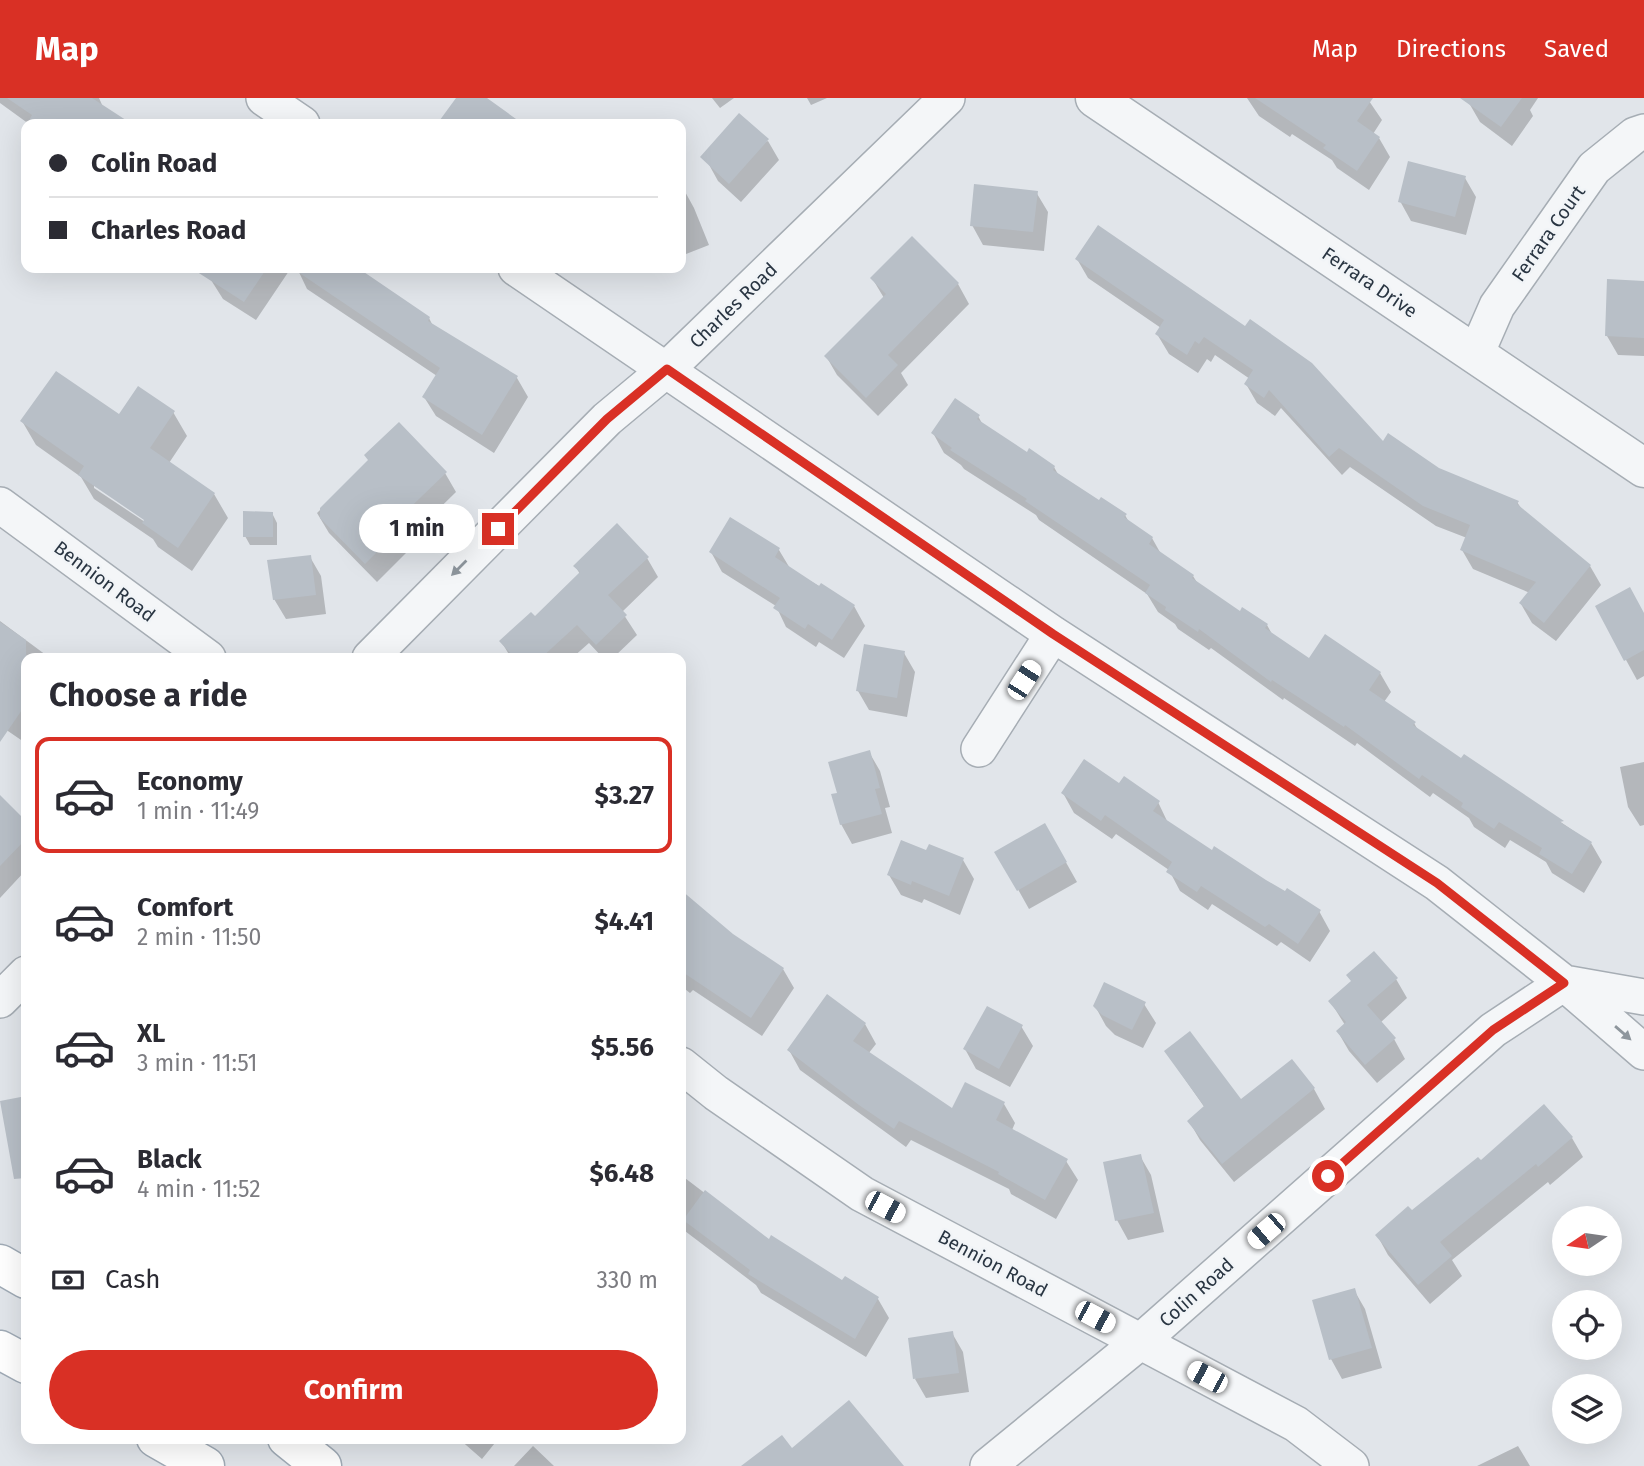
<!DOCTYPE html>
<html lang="en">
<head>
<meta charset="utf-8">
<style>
	body { margin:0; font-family:"Fira Sans",sans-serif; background:#f7f7f7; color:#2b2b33; height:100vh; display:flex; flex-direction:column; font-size:26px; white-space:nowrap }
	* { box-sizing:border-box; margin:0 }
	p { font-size:23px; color:#7c7c81 }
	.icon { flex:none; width:38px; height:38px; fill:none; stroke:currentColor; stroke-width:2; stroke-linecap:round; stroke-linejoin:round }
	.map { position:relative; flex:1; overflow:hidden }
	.sheet { position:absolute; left:21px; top:555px; width:665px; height:791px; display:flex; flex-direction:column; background:#fff; border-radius:14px; box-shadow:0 7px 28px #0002 }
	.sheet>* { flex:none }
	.banner { position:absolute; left:21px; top:21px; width:665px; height:154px; border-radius:14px; box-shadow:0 7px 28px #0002; display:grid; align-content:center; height:154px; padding:0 28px; background:#fff }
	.needle { width:46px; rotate:257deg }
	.controls { position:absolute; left:1552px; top:1108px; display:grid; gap:14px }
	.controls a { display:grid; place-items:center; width:70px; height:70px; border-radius:50%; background:#fff; box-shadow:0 7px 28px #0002; font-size:35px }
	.end { position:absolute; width:32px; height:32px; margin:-16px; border:9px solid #d93025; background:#fff; box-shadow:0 0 0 4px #fff }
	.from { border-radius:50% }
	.bubble { position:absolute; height:49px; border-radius:24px; background:#fff; box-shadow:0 7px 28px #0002; font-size:23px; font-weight:700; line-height:49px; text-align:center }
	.car { position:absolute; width:21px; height:42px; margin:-21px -10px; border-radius:9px; box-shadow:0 0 5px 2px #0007; background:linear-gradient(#fff 24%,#345 0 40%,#fff 0 76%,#345 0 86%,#fff 0) }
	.banner b { display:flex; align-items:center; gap:24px; height:66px; font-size:26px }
	.banner b+b { border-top:2px solid #e1e1e2 }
	.banner i { width:18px; height:18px; background:#2b2b33 }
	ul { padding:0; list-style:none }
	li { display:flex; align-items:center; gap:21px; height:116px; margin:0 14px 10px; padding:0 14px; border:4px solid transparent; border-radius:14px }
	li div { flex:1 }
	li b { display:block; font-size:26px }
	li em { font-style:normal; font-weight:700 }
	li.active { border-color:#d93025 }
	li>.icon { width:63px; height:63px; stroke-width:1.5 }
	h2 { padding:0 28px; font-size:32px; line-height:84px }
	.pay { display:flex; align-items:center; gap:18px; height:77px; padding:0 28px; font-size:26px }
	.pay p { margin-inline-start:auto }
	.button { display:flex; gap:14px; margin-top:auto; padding:14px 28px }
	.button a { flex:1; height:80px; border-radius:42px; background:#d93025; color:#fff; font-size:28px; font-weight:700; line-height:80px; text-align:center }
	header { display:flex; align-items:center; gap:42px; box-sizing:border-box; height:98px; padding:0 35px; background:#d93025; color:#fff }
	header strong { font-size:33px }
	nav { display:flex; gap:38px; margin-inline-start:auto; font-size:24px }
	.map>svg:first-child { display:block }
</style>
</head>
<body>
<header>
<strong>Map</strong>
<nav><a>Map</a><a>Directions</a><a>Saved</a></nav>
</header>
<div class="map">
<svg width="1644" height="1368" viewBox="0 0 1644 1368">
	<rect width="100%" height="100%" fill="#e1e5ea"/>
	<!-- shadow -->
	<path fill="#0003" fill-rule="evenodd" d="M0 0H99L103 9 128 26H29L0 5Z
		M712 0H734L720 10Z
		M807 0H827L811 7Z
		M1247 0H1367L1382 22 1373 36 1379 40 1390 59 1369 92 1337 70 1332 62 1292 36 1290 39 1259 18Z
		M1473 0H1538L1530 12 1533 18 1512 48 1480 24 1469 5Z
		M768 43 779 62 741 104 718 83 707 63Z
		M1465 80 1476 99 1466 137 1411 123 1400 103Z
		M683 90 694 110 709 147 681 158V91Z
		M1036 94 1048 114 1044 153 983 147 972 127Z
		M1077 161 1383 346 1439 372 1517 404 1523 413 1590 468 1601 487 1556 543 1532 525 1521 506 1530 495 1473 471 1462 452 1467 440 1436 428 1350 369 1342 377 1281 310 1275 318 1257 305 1246 286 1250 281 1215 257 1211 264 1207 261 1198 275 1169 256 1157 236 1161 230 1088 180Z
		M219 170H291L256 222 223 201 211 182Z
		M297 170H354L429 220 433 228 517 280 528 299 494 355 436 318 424 299 437 278 307 191Z
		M872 180 958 186 969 206 901 275 908 287 878 318 837 277 826 258 884 200Z
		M1644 184V258L1618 257 1607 238Z
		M173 314 187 338 169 365 214 396 228 420 192 473 158 449 153 441 94 401 81 379 36 347 22 323 119 319ZM94 386 153 425 151 428 94 390Z
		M978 318 983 327 1027 357 1054 369 1059 378 1099 405 1125 417 1130 426 1152 440 1161 456 1193 478 1198 486 1241 515 1267 527 1272 536 1310 563 1380 575 1391 594 1384 604 1414 625 1419 634 1462 662 1465 658 1591 745 1602 764 1584 795 1552 775 1546 764 1510 742 1505 750 1474 729 1469 720 1433 695 1430 699 1357 645 1355 648 1284 600 1283 602 1211 550 1209 552 1178 531 1175 526 1158 514 1147 496 1039 422 1036 417 964 371 961 367 944 355 933 335Z
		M369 363 445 375 456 394 403 446 407 454 377 484 329 435 317 415Z
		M272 415 277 425V447H250L245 438Z
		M779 452 791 472 854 508 865 528 844 560 819 544 816 549 786 529 776 508 722 474 711 454Z
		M310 459 321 478 326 516 286 521 274 501Z
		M647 460 658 479 622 514 637 537 613 560H603L589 545 572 560H511L501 543 535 520 580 476 575 468Z
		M1597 509 1644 517V578L1637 582Z
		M0 523 50 560H26V641L24 644 5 631 0 622Z
		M904 555 915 574 907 619 869 612 858 593Z
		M869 654 880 673 890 709 885 710 892 735 852 746 841 726 839 696Z
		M1644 664V727L1640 728 1628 709 1620 669Z
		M1120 688 1158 704 1168 725 1212 754 1319 813 1330 833 1310 864 1281 844 1277 848 1212 806 1208 812 1180 793 1169 772 1116 736 1112 741 1074 715 1063 695Z
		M9 709 26 726V772L0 800V718Z
		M1045 727 1077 784 1029 811 997 754Z
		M927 754 963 762 974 781 960 817 924 801 922 805 901 797 889 777Z
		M684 798 732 837 783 871 794 890 762 938 693 892 690 895 681 888V802Z
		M1396 881 1407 900 1380 925 1394 941 1405 961 1377 985 1349 953 1338 934 1345 927 1330 903Z
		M1144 906 1156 925 1143 950 1115 937 1106 928 1095 908Z
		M865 926 876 946 868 956 952 1012 1004 1006 1015 1025 1012 1032 1066 1063 1078 1082 1056 1121 1011 1096 1009 1091 911 1042 906 1049 800 972 789 952Z
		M1021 928 1033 948 1010 989 976 971 965 951Z
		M1166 954 1241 1004 1291 963 1314 991 1325 1011 1234 1084 1200 1042 1189 1023 1205 1010Z
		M1572 1040 1583 1059 1550 1087 1548 1084 1452 1162 1462 1178 1430 1206 1388 1157 1377 1137 1481 1065Z
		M1140 1058 1151 1077 1164 1134 1128 1142 1117 1122Z
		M681 1077 769 1144 843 1184 845 1181 878 1201 889 1220 866 1259 761 1195 756 1187 681 1130Z
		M1354 1192 1365 1211 1382 1270 1342 1281 1331 1261Z
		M952 1235 963 1254 969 1294 926 1300 915 1281Z
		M458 1340H499L482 1361Z
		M533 1348 554 1368H514Z
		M1518 1348 1530 1368H1477Z"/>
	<!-- building -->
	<path fill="#b8bfc7" d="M7 0H92L132 26H27L32 17Z
		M456 0H487L523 26H437Z
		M1255 0H1373L1357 23 1380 39 1357 73 1323 50 1326 47Z
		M1460 0H1522L1501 29Z
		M739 15 769 41 729 86 700 59Z
		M1408 63 1466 78 1455 119 1398 104Z
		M974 86 1038 93 1033 134 970 128Z
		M1098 127 1245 228 1250 221 1312 265 1383 343 1388 335 1439 370 1519 403 1517 406 1591 467 1544 525 1519 505 1536 484 1460 452 1470 427 1423 408 1339 350 1329 359 1269 292 1264 300 1244 286 1253 272 1204 239 1199 246 1195 243 1187 257 1155 236 1164 222 1075 161Z
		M912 138 959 185 888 257 898 267 866 300 824 258 886 196 870 180Z
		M191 170H267L244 204Z
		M292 170H358L430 219 428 223 518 278 482 337 422 299 440 270Z
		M1607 181 1644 183V240L1605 238Z
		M56 273 119 316 138 288 175 313 150 350 215 395 178 450 142 425 144 422 78 377 84 368 20 323Z
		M955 300 980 317 977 321 1027 354 1029 350 1055 368 1053 372 1099 402 1101 399 1127 416 1124 419 1153 439 1149 446 1194 477 1192 480 1240 513 1242 509 1268 526 1265 530 1309 560 1325 536 1381 574 1369 592 1416 624 1413 627 1461 660 1464 656 1564 723 1560 724 1592 744 1572 776 1539 756 1542 750 1499 724 1494 731 1461 709 1463 705 1422 677 1419 681 1345 627 1344 629 1272 582 1271 584 1199 531 1198 534 1165 512 1166 509 1145 495 1150 487 1025 403 1027 401 950 352 952 350 931 335Z
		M399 324 447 374 392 427 398 433 365 466 320 420V410L368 362 364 357Z
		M243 413 273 414V439H243Z
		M730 419 780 450 775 459 819 488 821 485 855 507 832 542 808 526 805 531 773 510 780 500 709 454Z
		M617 425 649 459 608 497 627 517 596 547 577 527 541 560H515L499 543 531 514 535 518 580 474 573 468Z
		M311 457 316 497 273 502 267 462Z
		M1630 489 1644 515V552L1624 563 1595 508Z
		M0 524 26 542V606L0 644Z
		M864 546 905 553 897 600 856 593Z
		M870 652 880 690 875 691 882 716 840 727 831 696 837 695 828 664Z
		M1084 661 1119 685 1124 678 1160 703 1153 713 1212 752 1214 748 1266 782 1285 793 1287 790 1321 812 1298 846 1269 826 1265 829 1201 788 1197 794 1166 774 1172 764 1105 717 1101 723 1061 695Z
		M0 697 26 723V741L0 768Z
		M1045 725 1067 764 1017 793 994 754Z
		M901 742 926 752 929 746 964 760 949 798 912 783 911 787 887 777Z
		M681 792 733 836 784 870 751 920 681 873Z
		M1374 853 1398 880 1367 907 1396 940 1365 967 1336 933 1346 924 1328 903 1351 883 1346 877Z
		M1104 884 1146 904 1132 932 1102 917 1093 908Z
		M827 896 866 925 853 943 952 1010 965 984 1005 1004 996 1022 1068 1061 1045 1102 998 1076 999 1074 899 1023 894 1031 859 1007 787 952Z
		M987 908 1023 927 999 971 963 951Z
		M1190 933 1241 1001 1292 961 1315 990 1222 1066 1187 1023 1204 1008 1164 953Z
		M26 998V1080L14 1081 0 1003Z
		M1544 1006 1573 1039 1538 1069 1536 1066 1440 1144 1452 1158 1418 1187 1375 1137 1408 1108 1412 1112 1478 1059 1481 1062Z
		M1141 1056 1154 1115 1115 1123 1103 1064Z
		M705 1092 769 1141 771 1137 842 1182 845 1178 879 1199 855 1241 748 1176 750 1172 683 1122Z
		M1355 1190 1372 1250 1329 1262 1312 1202Z
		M953 1233 959 1275 913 1281 908 1240Z
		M849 1302 904 1368H741L782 1337 792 1350Z"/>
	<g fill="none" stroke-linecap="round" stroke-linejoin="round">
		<!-- minor casing -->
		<g stroke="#a6adb4" stroke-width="38">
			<path id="minor" d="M264 0 302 26
				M516 170 1053 536 1437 785 1564 885 1644 899
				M1476 256 1497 208 1594 70 1635 37 1644 34
				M0 407 208 560
				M370 560 607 321 667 271 947 0
				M979 651 1053 536
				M0 902 26 876
				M681 967 716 995 862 1096 1296 1326 1351 1368
				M988 1368 1141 1243 1493 932 1564 885 1644 954"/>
		</g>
		<!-- tertiary casing -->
		<g stroke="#a6adb4" stroke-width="41">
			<path id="tertiary" d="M1095 0 1644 370"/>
		</g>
		<!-- primary casing -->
		<g stroke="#a0abb6" stroke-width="41">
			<path id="primary" d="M0 1166 26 1181
				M0 1252 26 1266
				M156 1340 205 1368
				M287 1340 322 1368"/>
		</g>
		<!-- minor -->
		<use href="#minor" stroke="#f4f6f8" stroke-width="35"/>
		<!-- tertiary -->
		<use href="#tertiary" stroke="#f4f6f8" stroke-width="38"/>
		<!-- primary -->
		<use href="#primary" stroke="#fff" stroke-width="38"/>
	</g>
	<!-- one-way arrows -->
	<defs><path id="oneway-solid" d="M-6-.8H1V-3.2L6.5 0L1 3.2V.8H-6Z" transform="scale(1.75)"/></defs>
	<g fill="#8e969d">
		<use href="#oneway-solid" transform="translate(459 470) rotate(135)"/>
		<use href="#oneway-solid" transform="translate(1623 935) rotate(41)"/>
	</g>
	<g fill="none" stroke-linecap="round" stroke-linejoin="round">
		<!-- route -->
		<path stroke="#d93025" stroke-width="9" d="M498 431 607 321 667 271 1053 536 1437 785 1564 885 1493 932 1328 1078"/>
	</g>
	<g text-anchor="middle" stroke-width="5" stroke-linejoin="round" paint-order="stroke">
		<!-- street labels -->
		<g font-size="19" fill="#293542" stroke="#f1f4f7">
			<text transform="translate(1548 135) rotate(-55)" y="7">Ferrara Court</text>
			<text transform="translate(1370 184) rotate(34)" y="7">Ferrara Drive</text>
			<text transform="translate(733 207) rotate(-44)" y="7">Charles Road</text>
			<text transform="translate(105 483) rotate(37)" y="7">Bennion Road</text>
			<text transform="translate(993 1165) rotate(28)" y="7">Bennion Road</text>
			<text transform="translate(1196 1194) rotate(-42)" y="7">Colin Road</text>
		</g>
	</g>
</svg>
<div class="controls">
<a><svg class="needle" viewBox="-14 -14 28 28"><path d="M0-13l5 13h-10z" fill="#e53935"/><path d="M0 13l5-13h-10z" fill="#7c7c81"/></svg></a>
<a><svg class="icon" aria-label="locate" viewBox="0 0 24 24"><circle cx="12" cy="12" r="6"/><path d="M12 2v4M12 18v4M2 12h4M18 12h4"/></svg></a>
<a><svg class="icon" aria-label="layers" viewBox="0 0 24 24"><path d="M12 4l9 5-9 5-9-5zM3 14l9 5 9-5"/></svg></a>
</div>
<i class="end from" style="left:1328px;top:1078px"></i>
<i class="end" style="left:498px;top:431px"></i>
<div class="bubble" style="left:359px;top:406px;width:116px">1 min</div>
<i class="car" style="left:1024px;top:582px;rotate:33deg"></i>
<i class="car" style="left:885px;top:1109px;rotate:118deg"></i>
<i class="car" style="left:1266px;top:1133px;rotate:229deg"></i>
<i class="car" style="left:1095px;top:1219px;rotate:118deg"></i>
<i class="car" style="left:1207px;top:1279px;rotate:298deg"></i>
<div class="banner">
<b><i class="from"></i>Colin Road</b>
<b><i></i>Charles Road</b>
</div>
<section class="sheet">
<h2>Choose a ride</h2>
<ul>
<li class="active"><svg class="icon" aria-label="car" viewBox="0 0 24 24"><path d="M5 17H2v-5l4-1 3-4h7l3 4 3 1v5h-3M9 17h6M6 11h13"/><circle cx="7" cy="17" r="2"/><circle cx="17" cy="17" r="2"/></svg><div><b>Economy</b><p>1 min · 11:49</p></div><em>$3.27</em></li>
<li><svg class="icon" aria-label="car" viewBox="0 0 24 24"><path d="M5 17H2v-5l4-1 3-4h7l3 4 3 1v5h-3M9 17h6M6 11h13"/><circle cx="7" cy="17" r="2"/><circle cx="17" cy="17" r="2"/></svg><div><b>Comfort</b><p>2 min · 11:50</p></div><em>$4.41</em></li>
<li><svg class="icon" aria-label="car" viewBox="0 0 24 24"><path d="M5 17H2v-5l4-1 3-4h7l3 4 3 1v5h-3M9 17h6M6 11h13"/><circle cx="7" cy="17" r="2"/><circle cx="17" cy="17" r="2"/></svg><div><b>XL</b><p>3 min · 11:51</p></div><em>$5.56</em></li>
<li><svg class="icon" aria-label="car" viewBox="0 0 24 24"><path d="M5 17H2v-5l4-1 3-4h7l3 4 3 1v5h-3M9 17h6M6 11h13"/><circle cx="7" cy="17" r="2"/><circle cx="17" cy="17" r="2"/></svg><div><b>Black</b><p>4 min · 11:52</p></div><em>$6.48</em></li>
</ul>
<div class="pay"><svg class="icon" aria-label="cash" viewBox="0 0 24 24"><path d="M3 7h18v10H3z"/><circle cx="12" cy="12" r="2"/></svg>Cash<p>330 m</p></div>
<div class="button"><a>Confirm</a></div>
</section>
</div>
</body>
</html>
